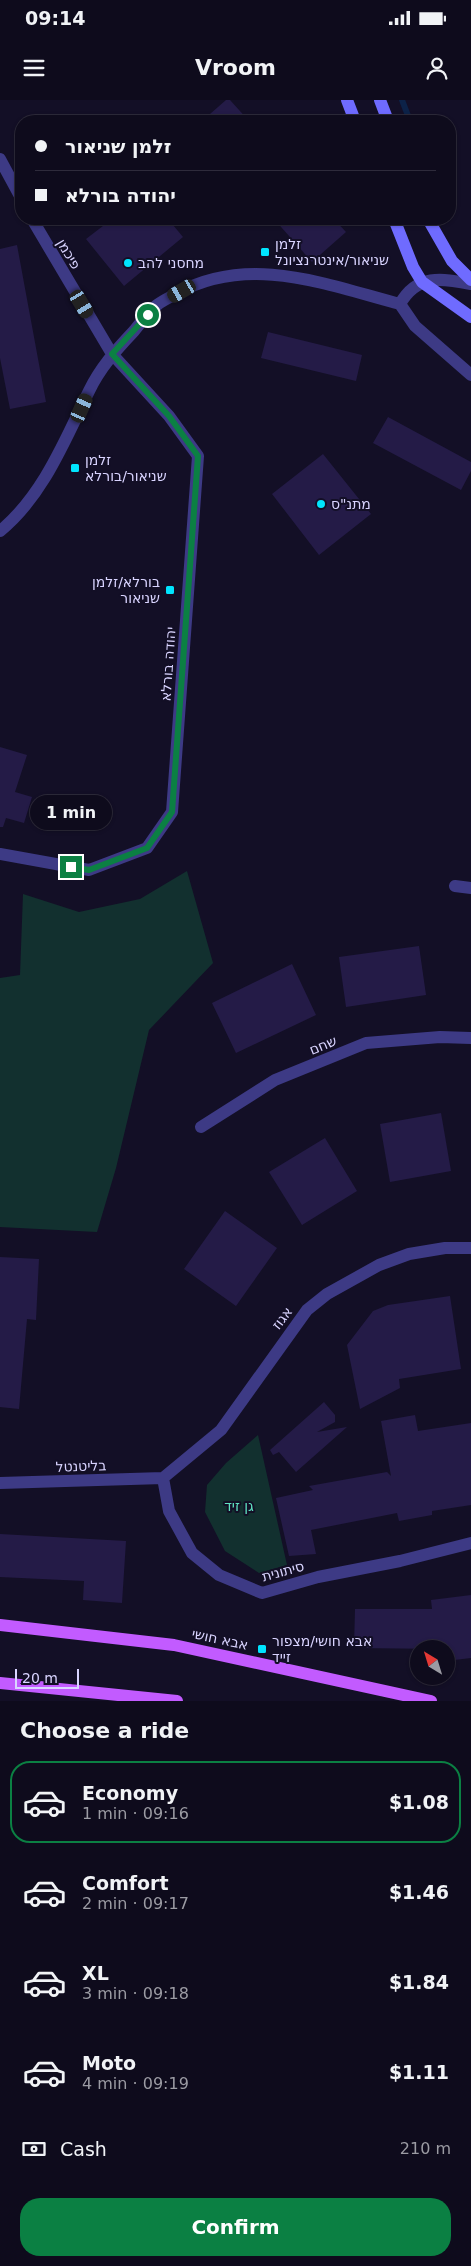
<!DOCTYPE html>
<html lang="en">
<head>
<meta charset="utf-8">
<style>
	body { margin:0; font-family:"DejaVu Sans",Heebo,sans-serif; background:#171425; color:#f1f3f6; height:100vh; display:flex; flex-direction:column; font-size:19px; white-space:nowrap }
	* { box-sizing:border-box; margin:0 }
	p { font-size:16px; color:#9b9ba3 }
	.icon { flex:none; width:28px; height:28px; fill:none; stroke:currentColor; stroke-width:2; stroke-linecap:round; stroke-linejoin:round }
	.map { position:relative; height:1601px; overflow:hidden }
	.side { display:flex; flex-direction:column; background:#0e0b1c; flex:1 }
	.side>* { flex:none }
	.guide { position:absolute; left:15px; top:15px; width:441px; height:110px; border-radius:20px; box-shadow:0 1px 4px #0004,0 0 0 1px #2e2b3b; display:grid; align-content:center; height:110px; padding:0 20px; background:#0e0b1c }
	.needle { width:32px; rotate:322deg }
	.buttons { position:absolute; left:410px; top:1540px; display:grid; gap:10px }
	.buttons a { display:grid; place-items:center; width:45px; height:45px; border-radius:50%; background:#0e0b1c; box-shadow:0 1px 4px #0004,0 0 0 1px #2e2b3b; font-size:25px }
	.scale { position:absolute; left:15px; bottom:12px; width:64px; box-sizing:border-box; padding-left:5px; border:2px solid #d9d4ff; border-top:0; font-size:14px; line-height:18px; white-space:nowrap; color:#d9d4ff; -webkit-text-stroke:4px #130f26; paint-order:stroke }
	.end { position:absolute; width:22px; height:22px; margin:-11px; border:6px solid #0b8043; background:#fff; box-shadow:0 0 0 2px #fff }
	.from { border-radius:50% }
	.bubble { position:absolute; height:35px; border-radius:18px; background:#0e0b1c; box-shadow:0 1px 4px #0004,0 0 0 1px #2e2b3b; font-size:16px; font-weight:700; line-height:35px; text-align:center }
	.car { position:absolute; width:15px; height:30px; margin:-15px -8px; border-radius:6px; box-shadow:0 0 4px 1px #0007; background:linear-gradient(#222 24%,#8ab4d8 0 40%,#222 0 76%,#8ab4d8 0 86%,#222 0) }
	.guide b { display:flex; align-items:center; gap:18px; height:48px; font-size:19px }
	.guide b+b { border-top:1px solid #2e2b3b }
	.guide i { width:12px; height:12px; background:#f1f3f6 }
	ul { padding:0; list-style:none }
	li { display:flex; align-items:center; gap:15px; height:82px; margin:0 10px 8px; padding:0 10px; border:2px solid transparent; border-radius:20px }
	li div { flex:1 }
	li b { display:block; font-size:19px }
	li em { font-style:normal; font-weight:700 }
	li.active { border-color:#0b8043 }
	li>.icon { width:45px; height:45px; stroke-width:1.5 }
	h2 { padding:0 20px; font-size:22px; line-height:60px }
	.pay { display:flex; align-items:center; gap:12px; height:55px; padding:0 20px; font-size:19px }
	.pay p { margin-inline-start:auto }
	.action { display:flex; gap:10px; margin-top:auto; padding:10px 20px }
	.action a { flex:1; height:58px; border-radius:20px; background:#0b8043; color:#fff; font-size:20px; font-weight:700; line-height:58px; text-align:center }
	.status { display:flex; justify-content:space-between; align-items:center; height:35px; padding:0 25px; background:#0e0b1c; direction:ltr }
	.status svg { height:14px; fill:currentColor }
	header { display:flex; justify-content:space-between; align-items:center; height:65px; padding:0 20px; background:#0e0b1c; font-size:22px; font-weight:700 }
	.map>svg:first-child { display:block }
</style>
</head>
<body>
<div class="status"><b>09:14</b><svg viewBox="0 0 49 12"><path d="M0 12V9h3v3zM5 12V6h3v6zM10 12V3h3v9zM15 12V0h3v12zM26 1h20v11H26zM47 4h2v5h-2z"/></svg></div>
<header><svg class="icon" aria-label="menu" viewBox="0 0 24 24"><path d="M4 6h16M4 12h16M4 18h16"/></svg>Vroom<svg class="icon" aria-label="person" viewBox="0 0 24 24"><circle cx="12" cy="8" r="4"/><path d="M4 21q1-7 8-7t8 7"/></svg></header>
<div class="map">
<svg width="471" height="1601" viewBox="0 0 471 1601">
	<rect width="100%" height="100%" fill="#130f26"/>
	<!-- green -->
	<path fill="#12302f" d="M187 771 213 863 149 930 116 1068 97 1132 0 1127V878L20 875 23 794 79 812 140 799Z
		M258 1335 287 1465 259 1473 225 1451 205 1412 207 1385 226 1363Z"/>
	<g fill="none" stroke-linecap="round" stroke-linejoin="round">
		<!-- stream -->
		<path stroke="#0c2248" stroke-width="6" d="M402 0 410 21"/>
	</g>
	<!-- building -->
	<path fill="#241b47" d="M226 0H230L249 21H202Z
		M112 119H168L183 137 124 186 86 139Z
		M274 119H334L346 132 312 162Z
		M17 145 46 302 10 309 0 258V149Z
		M268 232 362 255 356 281 261 258Z
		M388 317 471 362V371L461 390 373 343Z
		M323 354 371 414 319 455 272 394Z
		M0 647 27 655 15 692 32 697 24 723 6 718 3 727H0Z
		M419 846 426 895 346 907 339 857Z
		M292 864 316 915 236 953 212 903Z
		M441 1013 451 1071 390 1082 380 1024Z
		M325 1038 357 1091 302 1125 269 1072Z
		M225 1111 277 1148 236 1206 184 1169Z
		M0 1157 39 1159 36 1220 27 1219 19 1309 0 1307Z
		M450 1196 461 1269 399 1279 400 1288 360 1309 347 1245 373 1211 388 1205Z
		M324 1302 335 1315V1322L317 1332 347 1327 296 1372 279 1352 273 1355 270 1350Z
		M415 1315 418 1331 471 1323V1405L432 1411V1415L399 1421 397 1413 311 1430 316 1454 289 1456 276 1398 313 1390 309 1386 387 1372 391 1376 381 1321Z
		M0 1434 126 1441 122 1503 83 1500 84 1481 0 1477Z
		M471 1495V1558L446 1561V1549L354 1548 355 1509H432L431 1500Z"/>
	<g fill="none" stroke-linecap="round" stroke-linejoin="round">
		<!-- street -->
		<path stroke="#3d3a85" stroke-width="12" d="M0 59 21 98
			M400 204 415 226 471 275
			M400 204C417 174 441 178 471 184
			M0 431C43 396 65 340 89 291 100 268 116 250 134 231 141 222 148 213 157 205 162 201 170 197 176 194 249 153 327 185 400 204
			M0 754 89 770 147 748 172 712 198 356 169 316 112 254 32 119
			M455 786 471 788
			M201 1027 275 980 366 943 440 937 471 938
			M163 1378 221 1330 307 1210 327 1194 379 1165 409 1154 445 1148H471
			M163 1378 169 1411 192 1453 219 1475 262 1493 318 1477 400 1461 471 1443
			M0 1383 163 1378"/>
		<!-- secondary -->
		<path stroke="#6f6bff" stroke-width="12" d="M347 0 355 21
			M380 0 388 21
			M394 119 413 167 422 182 471 217
			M428 119 452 161 471 180"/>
		<!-- primary -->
		<path stroke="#c25bff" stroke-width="12" d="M0 1525 174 1545 431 1601
			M0 1583 177 1601"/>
	</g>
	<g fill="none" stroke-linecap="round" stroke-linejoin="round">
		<!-- route -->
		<path stroke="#0b8043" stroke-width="6" d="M71 767 89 770 147 748 172 712 198 356 169 316 112 254 148 215"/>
	</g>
	<!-- markers -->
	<g fill="#00e5ff" stroke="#130f26" stroke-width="2">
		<rect x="260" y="147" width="10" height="10" rx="2.5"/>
		<circle cx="128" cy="163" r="5"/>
		<rect x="70" y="363" width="10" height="10" rx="2.5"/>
		<circle cx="321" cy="404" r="5"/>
		<rect x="165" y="485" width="10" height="10" rx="2.5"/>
		<rect x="257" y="1544" width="10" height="10" rx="2.5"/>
	</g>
	<g text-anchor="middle" stroke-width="4" stroke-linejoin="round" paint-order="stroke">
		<!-- poi labels -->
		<g font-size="14" fill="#d9d4ff" stroke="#130f26" text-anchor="start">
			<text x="275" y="149">זלמן<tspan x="275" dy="16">שניאור/אינטרנציונל</tspan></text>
			<text x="138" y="168">מחסני להב</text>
			<text x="85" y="365">זלמן<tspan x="85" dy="16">שניאור/בורלא</tspan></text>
			<text x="331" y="409">מתנ"ס</text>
			<text x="160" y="487" text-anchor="end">בורלא/זלמן<tspan x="160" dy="16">שניאור</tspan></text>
			<text x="272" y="1546">אבא חושי/מצפור<tspan x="272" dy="16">זייד</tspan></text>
		</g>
		<!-- street labels -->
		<g font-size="14" fill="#d9d4ff" stroke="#130f26">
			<text transform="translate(69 154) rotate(59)" y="5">פיכמן</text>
			<text transform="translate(168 564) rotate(-86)" y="5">יהודה בורלא</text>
			<text transform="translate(323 945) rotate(-22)" y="5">שחם</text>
			<text transform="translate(282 1218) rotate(-53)" y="5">אגוז</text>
			<text transform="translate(81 1366) rotate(-2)" y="5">בליטנטל</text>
			<text transform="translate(283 1471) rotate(-15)" y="5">סיתונית</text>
			<text transform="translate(220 1539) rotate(12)" y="5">אבא חושי</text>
		</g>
		<!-- park labels -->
		<g font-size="14" fill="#5fe0c0" stroke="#130f26">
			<text x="239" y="1411">גן זיד</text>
		</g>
	</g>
</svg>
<div class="buttons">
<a><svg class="needle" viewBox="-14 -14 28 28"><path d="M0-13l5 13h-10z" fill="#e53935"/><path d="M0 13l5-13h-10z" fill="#9b9ba3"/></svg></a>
</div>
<div class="scale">20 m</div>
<i class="end from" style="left:148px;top:215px"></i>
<i class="end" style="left:71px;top:767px"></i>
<div class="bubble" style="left:30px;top:695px;width:82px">1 min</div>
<i class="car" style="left:182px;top:191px;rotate:240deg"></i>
<i class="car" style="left:82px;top:204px;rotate:149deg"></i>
<i class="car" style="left:82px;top:308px;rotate:24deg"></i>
<div class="guide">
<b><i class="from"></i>זלמן שניאור</b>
<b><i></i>יהודה בורלא</b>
</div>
</div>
<section class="side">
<h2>Choose a ride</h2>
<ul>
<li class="active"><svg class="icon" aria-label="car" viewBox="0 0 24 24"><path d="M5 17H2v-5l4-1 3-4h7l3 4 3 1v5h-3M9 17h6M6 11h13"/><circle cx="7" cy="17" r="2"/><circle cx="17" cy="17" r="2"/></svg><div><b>Economy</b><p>1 min · 09:16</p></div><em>$1.08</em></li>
<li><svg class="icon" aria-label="car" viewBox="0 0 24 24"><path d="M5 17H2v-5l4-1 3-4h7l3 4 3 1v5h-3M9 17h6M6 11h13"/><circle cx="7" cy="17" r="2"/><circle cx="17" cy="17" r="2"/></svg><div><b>Comfort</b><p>2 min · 09:17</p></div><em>$1.46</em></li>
<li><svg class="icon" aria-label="car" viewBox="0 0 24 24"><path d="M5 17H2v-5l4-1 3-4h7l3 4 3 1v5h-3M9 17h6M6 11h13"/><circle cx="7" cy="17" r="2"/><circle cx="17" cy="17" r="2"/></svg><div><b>XL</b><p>3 min · 09:18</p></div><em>$1.84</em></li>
<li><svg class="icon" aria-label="car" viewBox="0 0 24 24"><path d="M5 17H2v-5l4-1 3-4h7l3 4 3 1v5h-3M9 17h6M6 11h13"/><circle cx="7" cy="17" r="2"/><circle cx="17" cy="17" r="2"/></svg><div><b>Moto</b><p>4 min · 09:19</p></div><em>$1.11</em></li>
</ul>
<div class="pay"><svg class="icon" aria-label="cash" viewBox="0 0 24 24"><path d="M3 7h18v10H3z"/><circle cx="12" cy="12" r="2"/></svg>Cash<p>210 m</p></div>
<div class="action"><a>Confirm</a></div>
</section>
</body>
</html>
